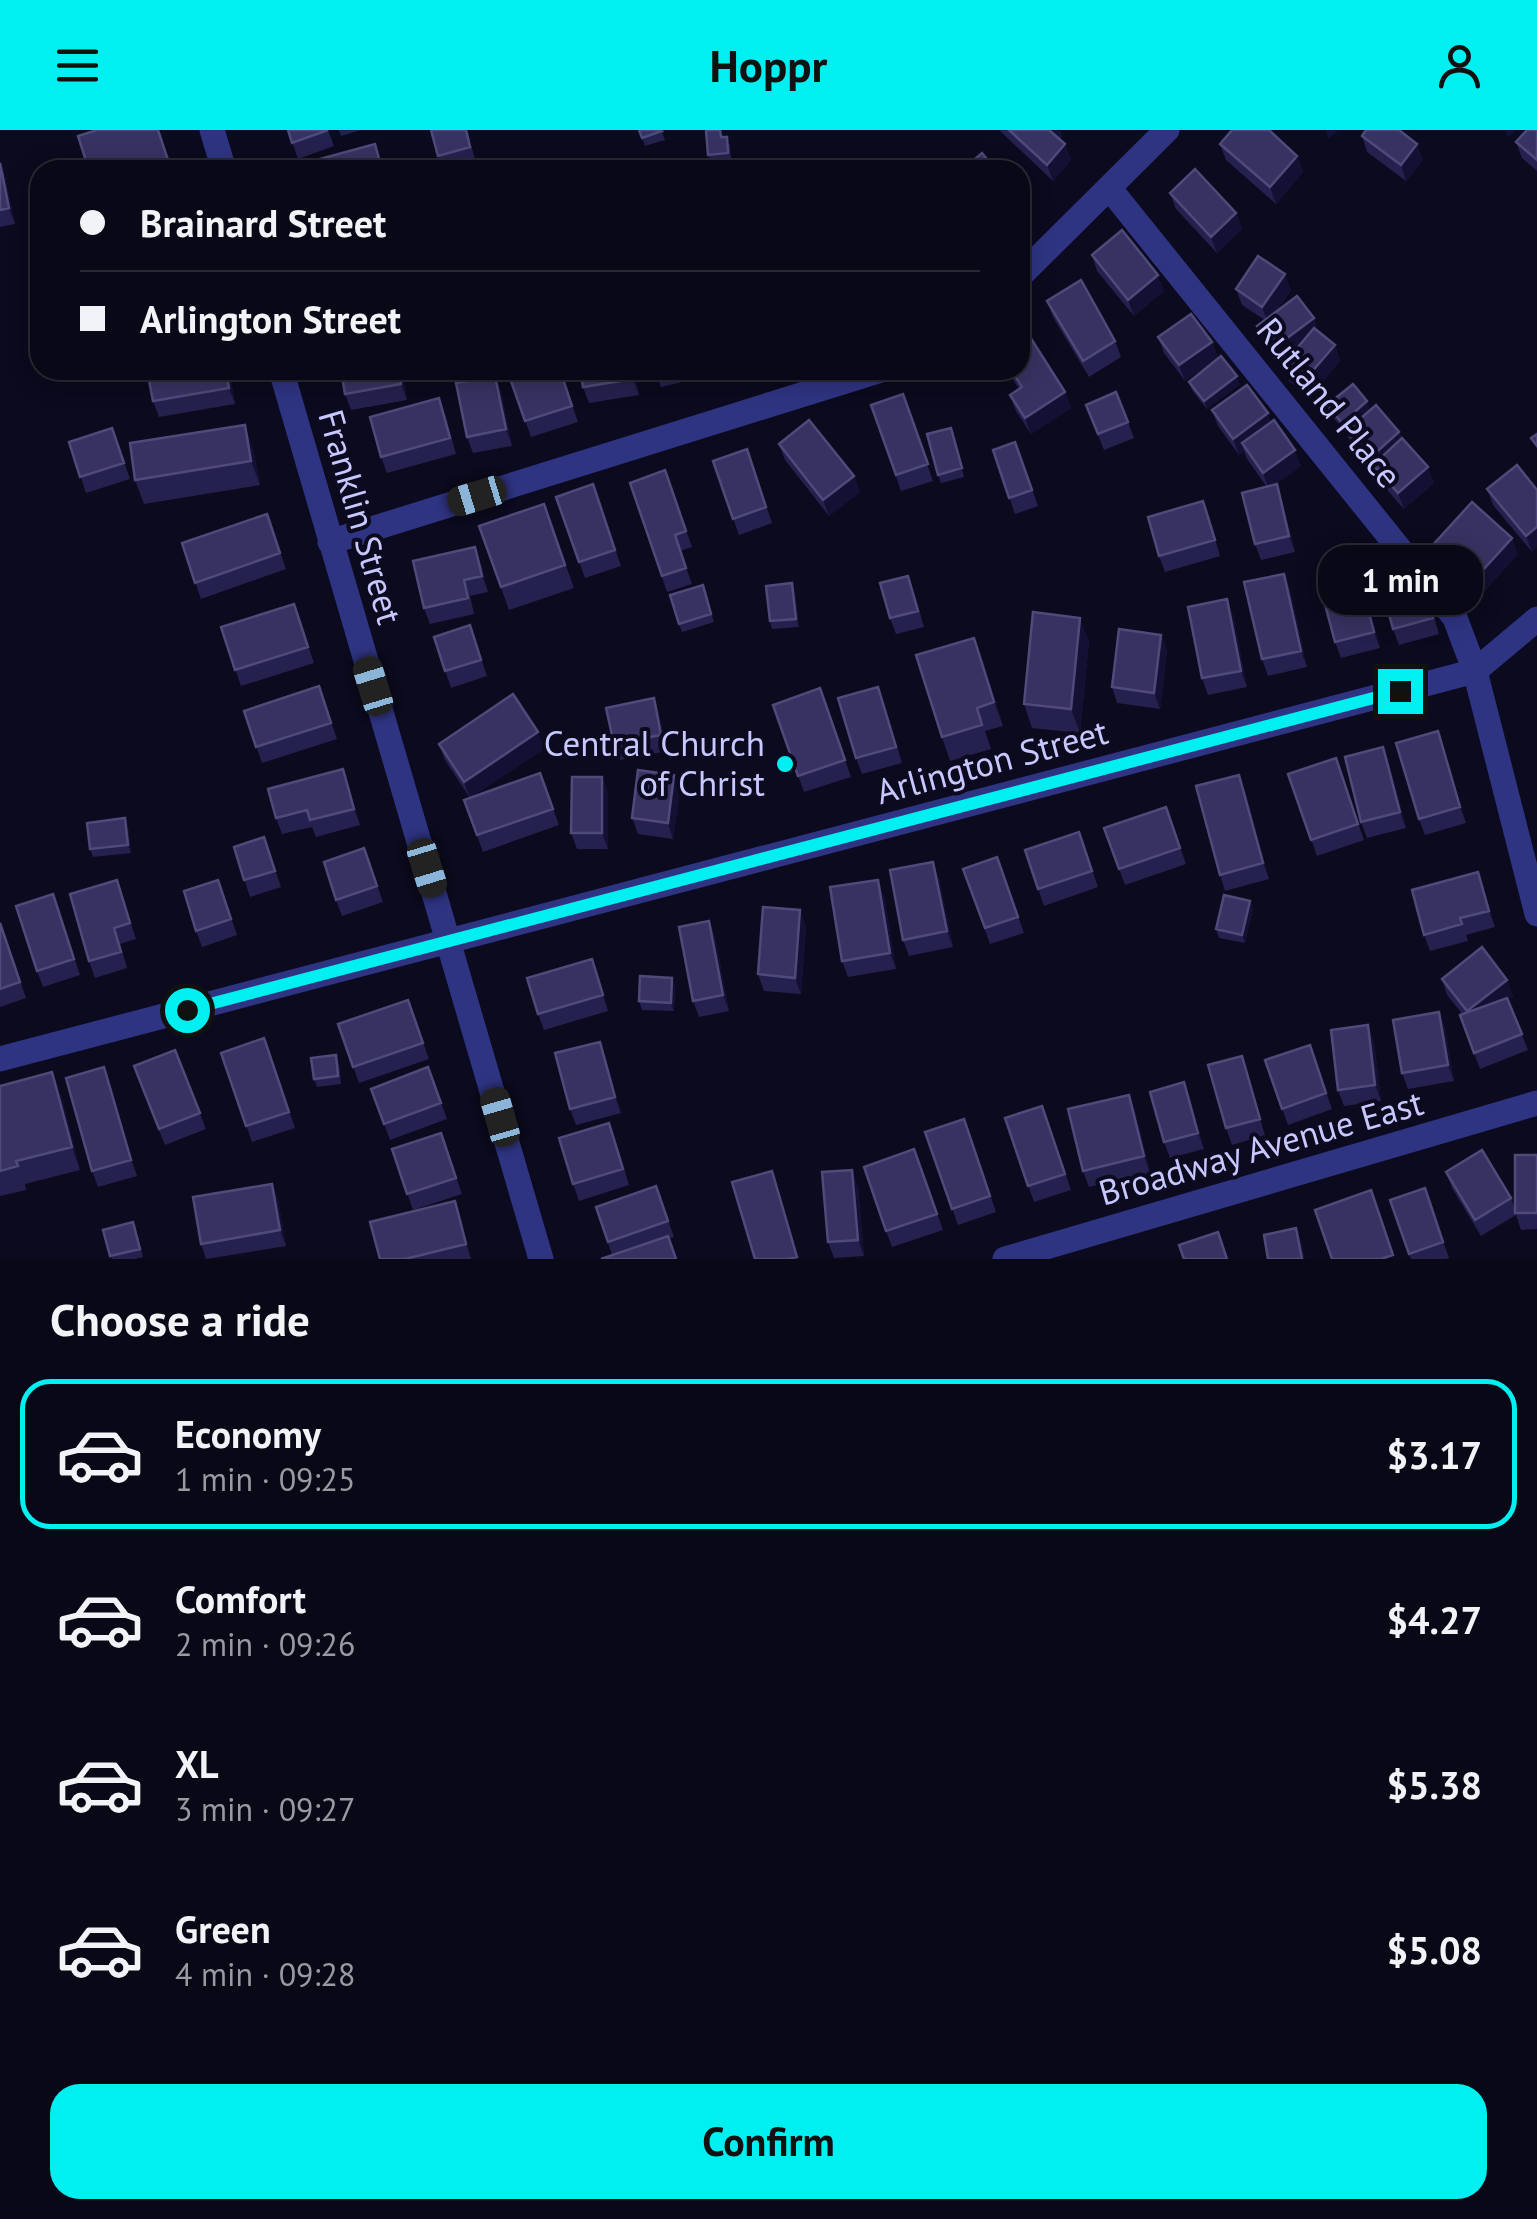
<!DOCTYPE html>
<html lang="en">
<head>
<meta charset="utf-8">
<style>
	body { margin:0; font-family:"PT Sans",sans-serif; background:#161623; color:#f1f3f6; height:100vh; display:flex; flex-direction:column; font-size:38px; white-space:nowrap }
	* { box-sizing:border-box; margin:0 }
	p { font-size:32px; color:#989aa1 }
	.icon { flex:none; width:55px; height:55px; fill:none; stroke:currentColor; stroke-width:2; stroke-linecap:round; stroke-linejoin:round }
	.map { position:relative; height:1129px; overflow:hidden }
	.sheet { display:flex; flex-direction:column; background:#080816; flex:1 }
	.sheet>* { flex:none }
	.guide { position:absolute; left:30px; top:30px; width:1000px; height:220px; border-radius:30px; box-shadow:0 5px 25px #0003,0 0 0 2px #292935; display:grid; align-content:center; height:220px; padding:0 50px; background:#080816 }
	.end { position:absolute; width:45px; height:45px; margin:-22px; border:12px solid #00f0f2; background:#111; box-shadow:0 0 0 5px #111 }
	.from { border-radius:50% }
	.bubble { position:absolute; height:70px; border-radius:30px; background:#080816; box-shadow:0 5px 25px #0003,0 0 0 2px #292935; font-size:32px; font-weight:800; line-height:70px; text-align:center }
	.car { position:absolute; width:30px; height:60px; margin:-30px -15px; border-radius:12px; box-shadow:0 0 8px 2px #0007; background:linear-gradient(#222 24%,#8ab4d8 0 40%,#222 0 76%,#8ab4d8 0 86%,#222 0) }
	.guide b { display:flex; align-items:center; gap:35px; height:95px; font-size:38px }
	.guide b+b { border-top:2px solid #292935 }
	.guide i { width:25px; height:25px; background:#f1f3f6 }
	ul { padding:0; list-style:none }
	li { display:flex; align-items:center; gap:30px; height:150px; margin:0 20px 15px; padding:0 30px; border:5px solid transparent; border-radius:30px }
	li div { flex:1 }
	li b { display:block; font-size:38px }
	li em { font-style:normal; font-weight:800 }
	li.active { border-color:#00f0f2 }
	li>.icon { width:90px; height:90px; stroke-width:1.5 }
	h2 { padding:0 50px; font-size:45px; line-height:120px }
	.primary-button { display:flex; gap:20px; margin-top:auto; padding:20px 50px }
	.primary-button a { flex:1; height:115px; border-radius:30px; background:#00f0f2; color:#111; font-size:40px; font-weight:800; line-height:115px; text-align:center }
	header { display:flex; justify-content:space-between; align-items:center; height:130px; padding:0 50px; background:#00f0f2; color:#111; font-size:45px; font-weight:800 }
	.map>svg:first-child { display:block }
</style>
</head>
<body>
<header><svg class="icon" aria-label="menu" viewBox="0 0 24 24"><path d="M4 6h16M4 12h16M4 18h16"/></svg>Hoppr<svg class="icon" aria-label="person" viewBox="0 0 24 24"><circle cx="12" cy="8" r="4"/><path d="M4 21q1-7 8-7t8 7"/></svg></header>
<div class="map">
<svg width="1537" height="1129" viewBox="0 0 1537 1129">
	<rect width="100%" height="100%" fill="#0b0a1e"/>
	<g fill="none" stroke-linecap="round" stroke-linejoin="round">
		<!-- minor -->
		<path stroke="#2f3482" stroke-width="25" d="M212 0 224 40
			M1110 59 1455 488 1475 541 1537 784
			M1020 146 1167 0
			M281 240 541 1129
			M330 412 881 240
			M0 929 1475 541 1537 489
			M1005 1129 1537 973"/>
	</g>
	<!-- wall -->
	<path fill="#25214e" d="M288 0H328L334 16 298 29Z
		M339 0H361L341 6Z
		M431 0H467L476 33 450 40H443Z
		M639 0H661L665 10 645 16Z
		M999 0H1060L1062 6 1060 9 1065 14 1071 30 1053 51Z
		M1537 0V41L1522 28 1516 12Z
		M1362 6 1423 30 1406 51 1367 22Z
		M723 7 730 15 731 31 711 33 708 25Z
		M1220 14 1297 26 1303 42 1276 74 1226 30Z
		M0 30 4 42 15 94 0 97Z
		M1170 63 1236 83 1242 99 1217 123 1176 79Z
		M1092 125 1164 161 1134 186 1097 141Z
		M1236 159 1291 160 1275 183 1314 188 1318 201 1335 215 1340 231 1309 268 1289 251 1283 235 1289 227 1280 234 1263 212 1257 196 1265 190 1242 175Z
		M1047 171 1115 211 1121 227 1089 247 1053 187Z
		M1158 207 1212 212 1218 228 1185 251 1164 223Z
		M147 240H229L235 274 159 287 153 271Z
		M402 240 407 270 351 280 345 264Z
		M507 240H560L578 292 531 307Z
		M580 240H634L639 265 589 273 583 257Z
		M655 240H692L694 249 661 257Z
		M1007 240H1020L1065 262 1071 278 1031 304 1016 281 1010 265 1019 259Z
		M495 246 501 262 512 316 473 323 467 307Z
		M1189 252 1240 254 1207 279 1192 260Z
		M903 264 933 351 901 361 871 275Z
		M1367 271 1370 279 1345 301 1330 284 1327 275Z
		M1086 275 1128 292 1134 308 1104 320Z
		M1212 280 1271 292 1301 336 1276 354 1282 370 1295 422 1261 430 1255 414 1267 357 1247 329 1244 321 1239 325 1218 296Z
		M445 284 456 324 387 343 381 327Z
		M112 298 130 349 86 363 69 312Z
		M1346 301 1399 302 1402 309 1434 353 1404 379 1379 351 1376 344 1352 317Z
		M954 307 964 347 941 353 938 345Z
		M1015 312 1038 376 1015 384 993 320Z
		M779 314 854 346 860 362 829 386 785 330Z
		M253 319 260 355 144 374 135 350Z
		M747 319 772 393 739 405 713 331Z
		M1517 335 1532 422 1493 375 1487 359Z
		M665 340 692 417 680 421 692 454 667 462 630 353Z
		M593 354 621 436 585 448 556 367Z
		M544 374 574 458 509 480 479 396Z
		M267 384 286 439 201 469 182 413Z
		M1209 387 1220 426 1165 442 1159 426Z
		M1518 424 1468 479 1428 443 1422 427Z
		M481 433 488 462 470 466 474 484 430 494 424 478Z
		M1284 444 1290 460 1307 537 1268 546 1262 529Z
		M1422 446 1439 504 1399 515 1393 499 1415 448Z
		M703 455 714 492 682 502 679 494Z
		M1364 458 1380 518 1341 528 1335 512Z
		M795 462 799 497 772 499 770 491Z
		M914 462 924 497 896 504 890 488Z
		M294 474 314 533 241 556 221 497Z
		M1233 485 1247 557 1208 565 1202 548Z
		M470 495 487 546 451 558 434 507Z
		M1161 505 1167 521 1160 579 1117 573 1112 557Z
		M1089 511 1080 603 1032 598 1024 574Z
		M983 531 1003 596 985 601 991 619 950 631 942 607Z
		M319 556 337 609 262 633 244 581Z
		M820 558 851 647 804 662 773 575Z
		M654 568 659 584 667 621 620 630 614 614Z
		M884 573 902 633 862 644 856 628Z
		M1438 601 1466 693 1425 705 1419 689Z
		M538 602 544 619 471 667 540 643 559 695 483 722 464 670 470 668 445 630 439 614Z
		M1383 617 1389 633 1406 698 1367 708 1361 692Z
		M1336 628 1364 710 1317 726 1288 644Z
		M343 639 360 695 316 707 312 697 282 704 276 688Z
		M1239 645 1245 661 1269 749 1225 761 1220 745Z
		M602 647 608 663V719H577L571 703Z
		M680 661 673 709 638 704 632 688Z
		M1166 677 1186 734 1125 755 1104 698Z
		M128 697 131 723 93 727 90 719Z
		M1079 702 1098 757 1044 776 1025 720Z
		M264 707 281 757 250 767 234 717Z
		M364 718 383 772 342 786 336 770Z
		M997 727 1024 803 990 814 963 739Z
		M1478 742 1495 797 1466 805 1468 811 1430 821 1424 805Z
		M939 748 953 817 909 826 903 810Z
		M117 750 136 809 120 814 127 838 95 848 89 831Z
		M218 750 237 805 202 817 196 801Z
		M884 766 896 839 848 847 842 831Z
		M1250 771 1253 779 1245 813 1219 808 1216 799Z
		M59 781 80 845 43 857 37 841Z
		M709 791 715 807 729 881 699 887 693 871Z
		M0 792 26 868 0 877Z
		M806 796 801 864 764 861 758 844Z
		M592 829 608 881 544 900 538 884Z
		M672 848 675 856 674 881 642 880 639 871Z
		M1442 849 1507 850 1513 866 1508 870 1528 920 1480 939 1460 885H1463L1447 865Z
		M408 870 429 929 359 953 338 894Z
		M1439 882 1445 898 1454 951 1408 959 1402 943Z
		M264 908 295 998 252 1012 221 923Z
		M1374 911 1381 971 1344 976 1338 960Z
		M600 912 621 983 576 995 570 979Z
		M1310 915 1332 979 1288 995 1265 930Z
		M175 920 206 999 165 1015 139 952Z
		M336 925 339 934 341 954 317 957 314 949Z
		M1242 926 1265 1005 1232 1015 1226 998Z
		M104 937 137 1046 98 1057 92 1041Z
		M428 937 447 989 390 1010 371 959Z
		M1184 952 1204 1019 1170 1028 1164 1012Z
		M0 956 61 966 80 1040 25 1054 26 1060 0 1066Z
		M1129 965 1135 981 1150 1043 1089 1057 1083 1041Z
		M1042 976 1071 1060 1034 1072 1005 988Z
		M964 989 996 1082 958 1095 925 1002Z
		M441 1003 462 1064 413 1080 392 1019Z
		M615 1009 629 1055 579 1071 573 1054Z
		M914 1019 943 1100 892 1117 886 1101Z
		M1537 1025V1099L1521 1100 1516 1085 1481 1106 1452 1058 1446 1042 1511 1068 1515 1079Z
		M272 1054 278 1070 286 1116 206 1129 201 1114Z
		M656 1056 674 1107 612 1125 596 1077Z
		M858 1056 864 1126 834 1128 828 1112Z
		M1425 1058 1449 1128 1446 1129H1411L1390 1070Z
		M461 1088 471 1129H380Z
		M136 1100 143 1127 134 1129H112L110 1126Z"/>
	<!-- shaded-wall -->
	<path fill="#131033" d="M1049 0H1060L1062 6 1054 15Z
		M1325 0H1339L1328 9Z
		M1505 0H1516L1508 8Z
		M1065 14 1071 30 1053 51 1047 35Z
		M1417 14 1423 30 1406 51 1401 35Z
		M1297 26 1303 42 1276 74 1270 57Z
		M0 30 4 42 15 94 9 78Z
		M1236 83 1242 99 1217 123 1211 107Z
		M1285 144 1291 160 1268 193 1262 177Z
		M1158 145 1164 161 1134 186 1128 170Z
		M1314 188 1320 204 1280 234 1274 218Z
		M1212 212 1218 228 1185 251 1179 235Z
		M1335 215 1340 231 1309 268 1303 252Z
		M226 240H229L235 274 229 258Z
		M399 240H402L407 270 401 254Z
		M631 240H634L639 265 633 249Z
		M495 246 501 262 512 316 506 299Z
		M1237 246 1240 254 1207 279 1204 271Z
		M1065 262 1071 278 1031 304 1025 288Z
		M1367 271 1370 279 1345 301 1342 293Z
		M1268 283 1274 299 1242 313 1244 321 1239 325 1233 309Z
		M245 295 253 319 260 355 251 331Z
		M1399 302 1405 318 1373 335 1375 344 1370 328Z
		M1295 320 1301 336 1269 359 1263 343Z
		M1428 337 1434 353 1404 379 1398 363Z
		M854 346 860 362 829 386 823 370Z
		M1277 354 1282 370 1295 422 1289 406Z
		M1537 397V418L1532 422 1526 406Z
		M1512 408 1518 424 1468 479 1462 463Z
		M475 417 481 433 488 462 482 446Z
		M1358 442 1364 458 1380 518 1374 502Z
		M1284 444 1290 460 1307 537 1301 521Z
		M792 453 795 462 799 497 796 489Z
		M1227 469 1233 485 1247 557 1241 541Z
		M1080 488 1089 511 1080 603 1071 579Z
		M1161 505 1167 521 1160 579 1154 563Z
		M974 508 983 531 1003 596 994 572Z
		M654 568 659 584 667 621 661 605Z
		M1438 601 1444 617 1466 693 1460 677Z
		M538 602 544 619 470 668 464 652Z
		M1383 617 1389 633 1406 698 1400 682Z
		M343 639 349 656 360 695 354 679Z
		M674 645 680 661 673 709 668 693Z
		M1239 645 1245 661 1269 749 1263 733Z
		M602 647 608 663V719L602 703Z
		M125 688 128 697 131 723 128 715Z
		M933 732 939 748 953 817 947 801Z
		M1478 742 1484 758 1495 797 1489 781Z
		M878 750 884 766 896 839 890 823Z
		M1250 771 1253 779 1245 813 1242 805Z
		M800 780 806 796 801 864 795 848Z
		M709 791 715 807 729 881 723 865Z
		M672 848 675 856 674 881 671 873Z
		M1507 850 1513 866 1472 897 1467 881Z
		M1439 882 1445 898 1454 951 1448 935Z
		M1368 895 1374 911 1381 971 1375 955Z
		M600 912 606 928 621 983 615 967Z
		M1242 926 1248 942 1265 1005 1260 989Z
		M104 937 110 953 137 1046 131 1030Z
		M52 942 61 966 80 1040 72 1017Z
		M1184 952 1190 968 1204 1019 1198 1003Z
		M1129 965 1135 981 1150 1043 1144 1026Z
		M852 1040 858 1056 864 1126 858 1110Z
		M272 1054 278 1070 286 1116 280 1100Z
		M455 1071 461 1088 471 1129 466 1114Z
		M1296 1098 1302 1114 1305 1129H1302Z"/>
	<!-- building -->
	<path fill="#373261" stroke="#4e4a7a" stroke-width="2.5" d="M97 0H158L170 36 158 40H89L78 6Z
		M288 0H328L292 13Z
		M431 0H466L470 17 438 26Z
		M639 0H661L662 1 642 8Z
		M706 0H720L721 7H727L728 23 708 25Z
		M1009 0H1049L1065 14 1047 35Z
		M1232 0H1269L1297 26 1270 57 1220 14Z
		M1366 0H1399L1417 14 1401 35 1362 6Z
		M1527 0H1537V30L1516 12Z
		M375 14 382 40H287V38Z
		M982 23 996 40H962Z
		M0 33 9 78 0 80Z
		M775 33 777 40H754Z
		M1195 39 1236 83 1211 107 1170 63Z
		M37 71H40V100H38Z
		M1122 100 1158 145 1128 170 1092 125Z
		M1258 126 1285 144 1262 177 1236 159Z
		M1081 150 1115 211 1083 231 1047 171Z
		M1297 166 1314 188 1274 218 1257 196Z
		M1191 184 1212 212 1179 235 1158 207Z
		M1314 198 1335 215 1303 252 1283 235Z
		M1030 207 1065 262 1025 288 1010 265 1022 257 1011 240H1020V214Z
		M1221 226 1237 246 1204 271 1189 252Z
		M147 240H226L229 258 153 271Z
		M341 240H399L401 254 345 264Z
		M507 240H560L572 276 525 291Z
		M580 240H631L633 249 583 257Z
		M495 246 506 299 467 307 456 253Z
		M1353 254 1367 271 1342 293 1327 275Z
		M1247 255 1268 283 1233 309 1212 280Z
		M1116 262 1128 292 1098 304 1086 275Z
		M903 264 928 334 896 345 871 275Z
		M439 268 450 308 381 327 370 287Z
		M1376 275 1399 302 1370 328 1346 301Z
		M809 290 854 346 823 370 779 314Z
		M1274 290 1295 320 1263 343 1242 313Z
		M245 295 251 331 135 350 130 313Z
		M112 298 124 333 80 347 69 312Z
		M951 298 962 338 938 345 927 304Z
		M1537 304V316L1531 308Z
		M1402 308 1428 337 1398 363 1373 335Z
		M1015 312 1032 360 1009 368 993 320Z
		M747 319 766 377 733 389 713 331Z
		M1517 335 1537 360V397L1526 406 1487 359Z
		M665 340 686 401 675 405 686 438 662 446 630 353Z
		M593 354 615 420 579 432 556 367Z
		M1277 354 1289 406 1255 414 1242 363Z
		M1203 371 1215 410 1159 426 1148 387Z
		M1472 372 1512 408 1462 463 1422 427Z
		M544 374 565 435 501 457 479 396Z
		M267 384 280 423 195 453 182 413Z
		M475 417 482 446 464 450 468 468 424 478 413 431Z
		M1408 428 1414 449 1422 446 1433 488 1393 499 1376 436Z
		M1358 442 1374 502 1335 512 1319 452Z
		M1284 444 1301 521 1262 529 1244 452Z
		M908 446 918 481 890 488 880 453Z
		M792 453 796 489 770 491 766 456Z
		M703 455 711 484 679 494 670 465Z
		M1227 469 1241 541 1202 548 1188 477Z
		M294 474 308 517 235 540 221 497Z
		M1033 482 1080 488 1071 579 1024 574Z
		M470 495 481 530 445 541 434 507Z
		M1119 499 1161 505 1154 563 1112 557Z
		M974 508 994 572 977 578 982 595 942 607 916 525Z
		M319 556 331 593 256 617 244 581Z
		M878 557 896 617 856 628 838 568Z
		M820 558 845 630 798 646 773 575Z
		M513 564 538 602 464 652 439 614Z
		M654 568 661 605 614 614 606 578Z
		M1438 601 1460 677 1419 689 1396 613Z
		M1383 617 1400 682 1361 692 1345 627Z
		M1336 628 1358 694 1311 710 1288 644Z
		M343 639 354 679 310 690 307 680 276 688 268 659Z
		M638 640 674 645 668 693 632 688Z
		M540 643 553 679 477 705 464 670Z
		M1239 645 1263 733 1220 745 1196 656Z
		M572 647H602V703H571Z
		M1166 677 1180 718 1119 739 1104 698Z
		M125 688 128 715 90 719 87 693Z
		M1079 702 1092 741 1038 759 1025 720Z
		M264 707 275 741 244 750 234 717Z
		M364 718 377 756 336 770 324 732Z
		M997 727 1018 787 985 798 963 739Z
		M933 732 947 801 903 810 890 740Z
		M1478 742 1489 781 1460 788 1462 794 1424 805 1412 760Z
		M117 750 130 793 114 798 121 822 89 831 70 764Z
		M218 750 231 789 196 801 184 761Z
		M878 750 890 823 842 831 830 757Z
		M53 764 74 829 37 841 16 776Z
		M1224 765 1250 771 1242 805 1216 799Z
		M763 777 800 780 795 848 758 844Z
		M709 791 723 865 693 871 679 797Z
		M0 793 20 852 0 859Z
		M1482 817 1507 850 1467 881 1442 849Z
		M592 829 603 865 538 884 527 848Z
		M640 846 672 848 671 873 639 871Z
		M1507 868 1522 904 1474 923 1460 885Z
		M408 870 423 913 353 937 338 894Z
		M1439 882 1448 935 1402 943 1393 890Z
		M1368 895 1375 955 1338 960 1331 900Z
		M264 908 289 982 246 996 221 923Z
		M600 912 615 967 570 979 555 923Z
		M1310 915 1326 963 1282 979 1265 930Z
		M175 920 200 983 159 999 134 936Z
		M336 925 338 946 314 949 311 928Z
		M1242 926 1260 989 1226 998 1208 935Z
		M104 937 131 1030 92 1041 66 948Z
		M428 937 441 973 384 994 371 959Z
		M52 942 72 1017 16 1031 18 1036 0 1041V956Z
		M1184 952 1198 1003 1164 1012 1150 962Z
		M1129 965 1144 1026 1083 1041 1068 979Z
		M1042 976 1065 1044 1028 1056 1005 988Z
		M964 989 990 1066 952 1079 925 1002Z
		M609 993 623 1039 573 1054 559 1008Z
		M441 1003 456 1048 407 1064 392 1019Z
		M914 1019 937 1084 886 1101 864 1037Z
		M1482 1020 1511 1068 1475 1090 1446 1042Z
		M1515 1025H1537V1083H1515Z
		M852 1040 858 1110 828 1112 822 1042Z
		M772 1041 797 1127 788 1129H755L732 1052Z
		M272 1054 280 1100 201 1114 193 1067Z
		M656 1056 668 1091 608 1112 596 1077Z
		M1425 1058 1443 1112 1409 1124 1390 1070Z
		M1371 1060 1393 1125 1381 1129H1332L1315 1080Z
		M455 1071 466 1114 405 1129H380L370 1092Z
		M133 1092 140 1119 110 1126 103 1100Z
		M1296 1098 1302 1129H1268L1264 1105Z
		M1218 1102 1227 1129H1184L1179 1115Z
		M668 1106 676 1129H601Z"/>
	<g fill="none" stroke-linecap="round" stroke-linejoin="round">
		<!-- route -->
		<path stroke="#00f0f2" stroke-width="12" d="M187 880 1400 561"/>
	</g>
	<!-- markers -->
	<circle fill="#00f0f2" stroke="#0b0a1e" stroke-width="4" cx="785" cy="634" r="10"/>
	<g text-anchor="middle" stroke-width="8" stroke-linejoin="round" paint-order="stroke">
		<!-- street labels -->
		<g font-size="35" fill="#c8c7ff" stroke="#0b0a1e">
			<text transform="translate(1329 273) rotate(51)" y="12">Rutland Place</text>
			<text transform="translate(360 387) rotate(74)" y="12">Franklin Street</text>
			<text transform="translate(992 632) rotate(-15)" y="12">Arlington Street</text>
			<text transform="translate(1261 1018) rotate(-16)" y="12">Broadway Avenue East</text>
		</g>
		<!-- poi labels -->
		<g font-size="35" fill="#c8c7ff" stroke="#0b0a1e" text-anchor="end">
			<text x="765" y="626">Central Church<tspan x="765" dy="40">of Christ</tspan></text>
		</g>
	</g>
</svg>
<i class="end from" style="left:187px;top:880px"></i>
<i class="end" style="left:1400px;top:561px"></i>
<div class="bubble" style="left:1318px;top:415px;width:165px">1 min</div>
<i class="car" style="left:477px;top:366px;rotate:253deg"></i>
<i class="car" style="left:373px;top:556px;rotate:343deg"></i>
<i class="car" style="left:427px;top:738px;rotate:163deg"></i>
<i class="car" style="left:500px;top:987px;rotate:344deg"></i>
<div class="guide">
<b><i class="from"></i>Brainard Street</b>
<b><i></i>Arlington Street</b>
</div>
</div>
<section class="sheet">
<h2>Choose a ride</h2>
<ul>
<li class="active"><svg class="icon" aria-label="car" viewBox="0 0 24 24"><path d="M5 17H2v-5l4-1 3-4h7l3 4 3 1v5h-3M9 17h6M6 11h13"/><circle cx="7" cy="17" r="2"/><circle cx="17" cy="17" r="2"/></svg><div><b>Economy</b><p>1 min · 09:25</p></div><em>$3.17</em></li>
<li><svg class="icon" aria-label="car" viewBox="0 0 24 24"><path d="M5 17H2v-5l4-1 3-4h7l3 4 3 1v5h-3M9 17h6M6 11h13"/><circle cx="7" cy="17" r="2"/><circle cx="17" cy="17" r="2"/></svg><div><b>Comfort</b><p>2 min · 09:26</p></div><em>$4.27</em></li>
<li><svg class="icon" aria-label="car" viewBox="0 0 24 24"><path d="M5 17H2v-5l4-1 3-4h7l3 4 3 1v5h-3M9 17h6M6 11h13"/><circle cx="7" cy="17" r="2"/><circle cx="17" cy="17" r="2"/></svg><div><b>XL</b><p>3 min · 09:27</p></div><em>$5.38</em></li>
<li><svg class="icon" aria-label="car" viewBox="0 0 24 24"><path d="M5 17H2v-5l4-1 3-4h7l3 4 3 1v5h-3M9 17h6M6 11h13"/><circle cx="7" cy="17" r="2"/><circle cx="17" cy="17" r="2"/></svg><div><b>Green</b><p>4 min · 09:28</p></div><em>$5.08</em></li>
</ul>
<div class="primary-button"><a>Confirm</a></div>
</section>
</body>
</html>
